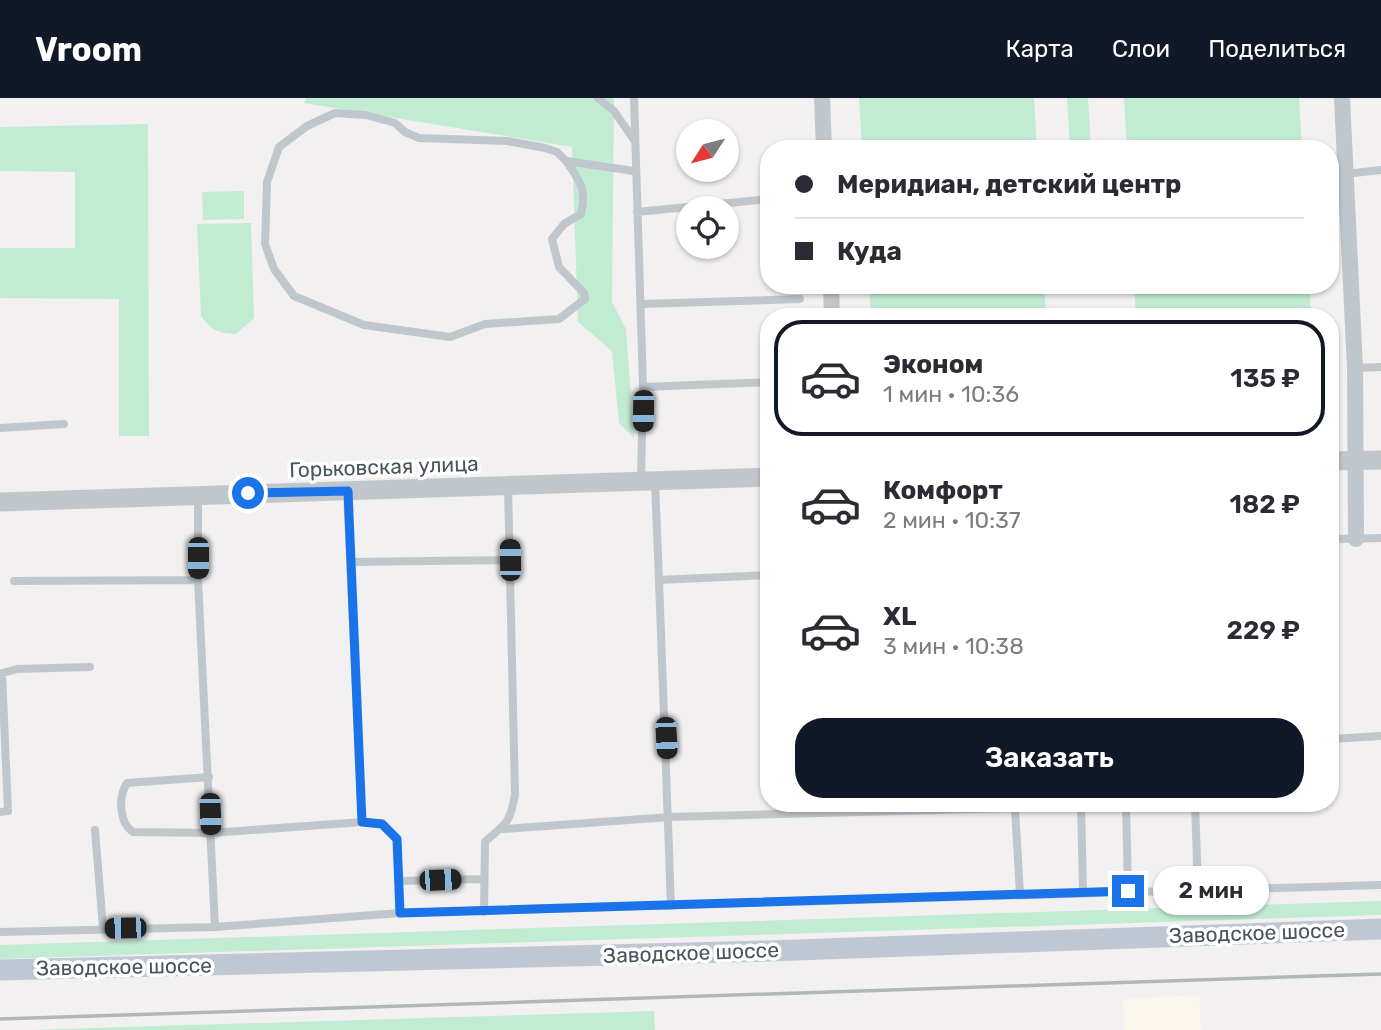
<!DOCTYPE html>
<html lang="ru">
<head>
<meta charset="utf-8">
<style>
	body { margin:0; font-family:Rubik,sans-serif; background:#f7f7f7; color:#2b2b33; height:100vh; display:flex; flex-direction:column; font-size:26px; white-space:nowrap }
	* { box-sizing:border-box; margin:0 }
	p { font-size:23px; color:#7c7c81 }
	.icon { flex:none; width:38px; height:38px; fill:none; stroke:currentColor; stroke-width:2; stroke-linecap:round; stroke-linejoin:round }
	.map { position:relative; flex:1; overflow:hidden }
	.details { position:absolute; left:760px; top:210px; width:579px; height:504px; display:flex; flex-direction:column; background:#fff; border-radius:28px; box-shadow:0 2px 5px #0004 }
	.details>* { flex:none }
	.banner { position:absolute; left:760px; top:42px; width:579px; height:154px; border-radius:28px; box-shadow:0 2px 5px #0004; display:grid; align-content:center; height:154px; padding:0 35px; background:#fff }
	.needle { width:46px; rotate:234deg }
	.controls { position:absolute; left:676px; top:21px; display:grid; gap:14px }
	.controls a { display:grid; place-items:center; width:63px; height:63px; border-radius:50%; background:#fff; box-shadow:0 2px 5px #0004; font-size:35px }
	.end { position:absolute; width:32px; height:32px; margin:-16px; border:9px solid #1a73e8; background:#fff; box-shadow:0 0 0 4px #fff }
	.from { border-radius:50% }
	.bubble { position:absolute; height:49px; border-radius:24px; background:#fff; box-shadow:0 2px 5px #0004; font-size:23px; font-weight:600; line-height:49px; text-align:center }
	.car { position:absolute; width:21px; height:42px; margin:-21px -10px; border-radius:9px; box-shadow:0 0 5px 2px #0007; background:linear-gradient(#222 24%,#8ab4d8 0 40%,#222 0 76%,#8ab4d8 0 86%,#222 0) }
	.banner b { display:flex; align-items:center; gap:24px; height:66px; font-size:26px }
	.banner b+b { border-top:2px solid #e1e1e2 }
	.banner i { width:18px; height:18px; background:#2b2b33 }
	ul { padding:12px 0 0; list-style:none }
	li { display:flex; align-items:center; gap:21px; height:116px; margin:0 14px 10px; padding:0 21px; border:4px solid transparent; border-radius:28px }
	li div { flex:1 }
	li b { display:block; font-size:26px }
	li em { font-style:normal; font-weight:600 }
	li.current { border-color:#111827 }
	li>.icon { width:63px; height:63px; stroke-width:1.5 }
	.primary-button { display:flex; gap:14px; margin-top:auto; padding:14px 35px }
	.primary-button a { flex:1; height:80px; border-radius:28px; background:#111827; color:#fff; font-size:28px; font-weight:600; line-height:80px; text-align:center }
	header { display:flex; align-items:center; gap:42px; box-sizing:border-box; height:98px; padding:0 35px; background:#111827; color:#fff }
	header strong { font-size:33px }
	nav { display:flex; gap:38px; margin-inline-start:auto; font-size:24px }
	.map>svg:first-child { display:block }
</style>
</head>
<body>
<header>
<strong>Vroom</strong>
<nav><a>Карта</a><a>Слои</a><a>Поделиться</a></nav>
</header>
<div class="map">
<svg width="1381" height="932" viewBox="0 0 1381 932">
	<rect width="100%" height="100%" fill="#f2f0f0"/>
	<!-- commercial -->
	<path fill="#fbf6eb" d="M1199 897 1201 932H1124L1123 901Z"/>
	<!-- green -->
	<path fill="#c2ecd2" d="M306 0H614L612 204 626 231 634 340 619 325 612 253 578 224 572 49 304 5Z
		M859 0H1034L1037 51H862Z
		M1067 0H1088L1091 51H1070Z
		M1124 0H1299L1302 51H1127Z
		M148 26 149 338H119V201L0 200V150H75V74L0 73V29Z
		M244 93V121L203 122 202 94Z
		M251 125 254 220 236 236C219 235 211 233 201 218L197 126Z
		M869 187H1044L1046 219H871Z
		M1134 187H1309L1311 212 1136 219Z
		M1381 803V817L0 861V847Z
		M654 913 655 932H29Z"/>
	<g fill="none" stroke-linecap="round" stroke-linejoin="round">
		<!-- service -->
		<path stroke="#bfc7cd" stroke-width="8" d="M598 0 614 13 634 42
			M634 0 643 289 641 381
			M566 63C580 84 587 90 581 116L564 126 552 141 559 169 584 195 585 201 559 221 485 226 450 239 364 227 294 198 274 171 265 146 267 84 279 49 307 28 335 15 366 17 395 25 405 34 419 40 507 43 545 50 557 54 566 63 634 73
			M1345 76 1381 72
			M637 114 768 101
			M641 206 800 201
			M1355 270 1381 269
			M643 289 768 284
			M0 330 64 326
			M655 384 659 482 768 477
			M347 393 362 724 382 725 397 741 400 815
			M198 398V482L215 829
			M1330 441 1381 440
			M351 464 510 462
			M659 482 671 808
			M14 483 198 482
			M0 576 17 571 90 569
			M1330 641 1381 638
			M209 679 127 685C118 699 119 725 133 734L211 735 362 724
			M1081 705 1083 795
			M1126 705 1128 793
			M1195 705 1198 792
			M0 714 8 713 2 575
			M503 731 670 719 1015 710 1020 797
			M95 732 103 830
			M398 783 482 781
			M484 814 485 744C506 724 509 728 515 697L508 388
			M0 834 215 829 400 815 1381 787"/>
		<!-- minor -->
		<path stroke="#bfc7cd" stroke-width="16" d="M822 0 824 51
			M1342 0 1355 270 1356 441
			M831 187 832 219"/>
		<!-- tertiary -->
		<path stroke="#bfc7cd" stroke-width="19" d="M1330 363 1381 362
			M0 404 768 379"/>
		<!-- secondary -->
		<path stroke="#bfc8d2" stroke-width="21" d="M0 872 769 853 1381 831"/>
		<!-- rail -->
		<path stroke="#b2b5b9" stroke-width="3.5" d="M0 921 1381 876"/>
	</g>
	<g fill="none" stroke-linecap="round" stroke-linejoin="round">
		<!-- route -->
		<path stroke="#1a73e8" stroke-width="9" d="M248 395 348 393 362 724 382 726 397 741 400 815 1128 793"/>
	</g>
	<g text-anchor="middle" stroke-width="7" stroke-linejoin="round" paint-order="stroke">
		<!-- street labels -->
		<g font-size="21" fill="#49535c" stroke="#fff">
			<text transform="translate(384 369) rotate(-2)" y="7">Горьковская улица</text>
			<text transform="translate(1257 835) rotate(-2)" y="7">Заводское шоссе</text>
			<text transform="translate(691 855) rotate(-2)" y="7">Заводское шоссе</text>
			<text transform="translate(124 869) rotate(-1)" y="7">Заводское шоссе</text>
		</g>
	</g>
</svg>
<div class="controls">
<a><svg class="needle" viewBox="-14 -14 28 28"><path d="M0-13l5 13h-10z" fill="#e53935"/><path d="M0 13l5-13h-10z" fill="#7c7c81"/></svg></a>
<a><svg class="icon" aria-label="locate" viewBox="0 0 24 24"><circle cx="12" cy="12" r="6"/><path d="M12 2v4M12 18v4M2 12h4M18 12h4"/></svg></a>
</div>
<i class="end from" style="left:248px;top:395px"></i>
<i class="end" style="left:1128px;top:793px"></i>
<div class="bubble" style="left:1153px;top:768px;width:116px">2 мин</div>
<i class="car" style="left:643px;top:313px;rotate:181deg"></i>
<i class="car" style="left:198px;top:460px;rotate:180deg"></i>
<i class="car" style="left:510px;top:462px;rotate:359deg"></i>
<i class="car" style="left:666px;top:640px;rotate:177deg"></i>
<i class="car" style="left:210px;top:716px;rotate:178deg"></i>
<i class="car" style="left:440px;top:782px;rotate:88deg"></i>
<i class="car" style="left:125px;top:830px;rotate:269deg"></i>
<div class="banner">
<b><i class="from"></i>Меридиан, детский центр</b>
<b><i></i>Куда</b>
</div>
<section class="details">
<ul>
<li class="current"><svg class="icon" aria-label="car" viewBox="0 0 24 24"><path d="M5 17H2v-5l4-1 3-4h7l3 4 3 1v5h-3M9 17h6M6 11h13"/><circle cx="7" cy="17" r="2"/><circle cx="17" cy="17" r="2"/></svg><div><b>Эконом</b><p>1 мин · 10:36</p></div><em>135 ₽</em></li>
<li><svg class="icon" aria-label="car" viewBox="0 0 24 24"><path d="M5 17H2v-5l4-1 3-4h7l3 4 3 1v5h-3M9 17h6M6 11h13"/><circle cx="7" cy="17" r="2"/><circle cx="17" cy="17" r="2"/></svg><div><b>Комфорт</b><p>2 мин · 10:37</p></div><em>182 ₽</em></li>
<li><svg class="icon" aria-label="car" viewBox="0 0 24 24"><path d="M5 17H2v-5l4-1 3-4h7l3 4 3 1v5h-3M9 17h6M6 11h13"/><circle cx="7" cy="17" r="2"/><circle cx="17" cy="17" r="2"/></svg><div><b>XL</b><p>3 мин · 10:38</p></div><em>229 ₽</em></li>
</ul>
<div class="primary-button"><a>Заказать</a></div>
</section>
</div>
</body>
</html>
